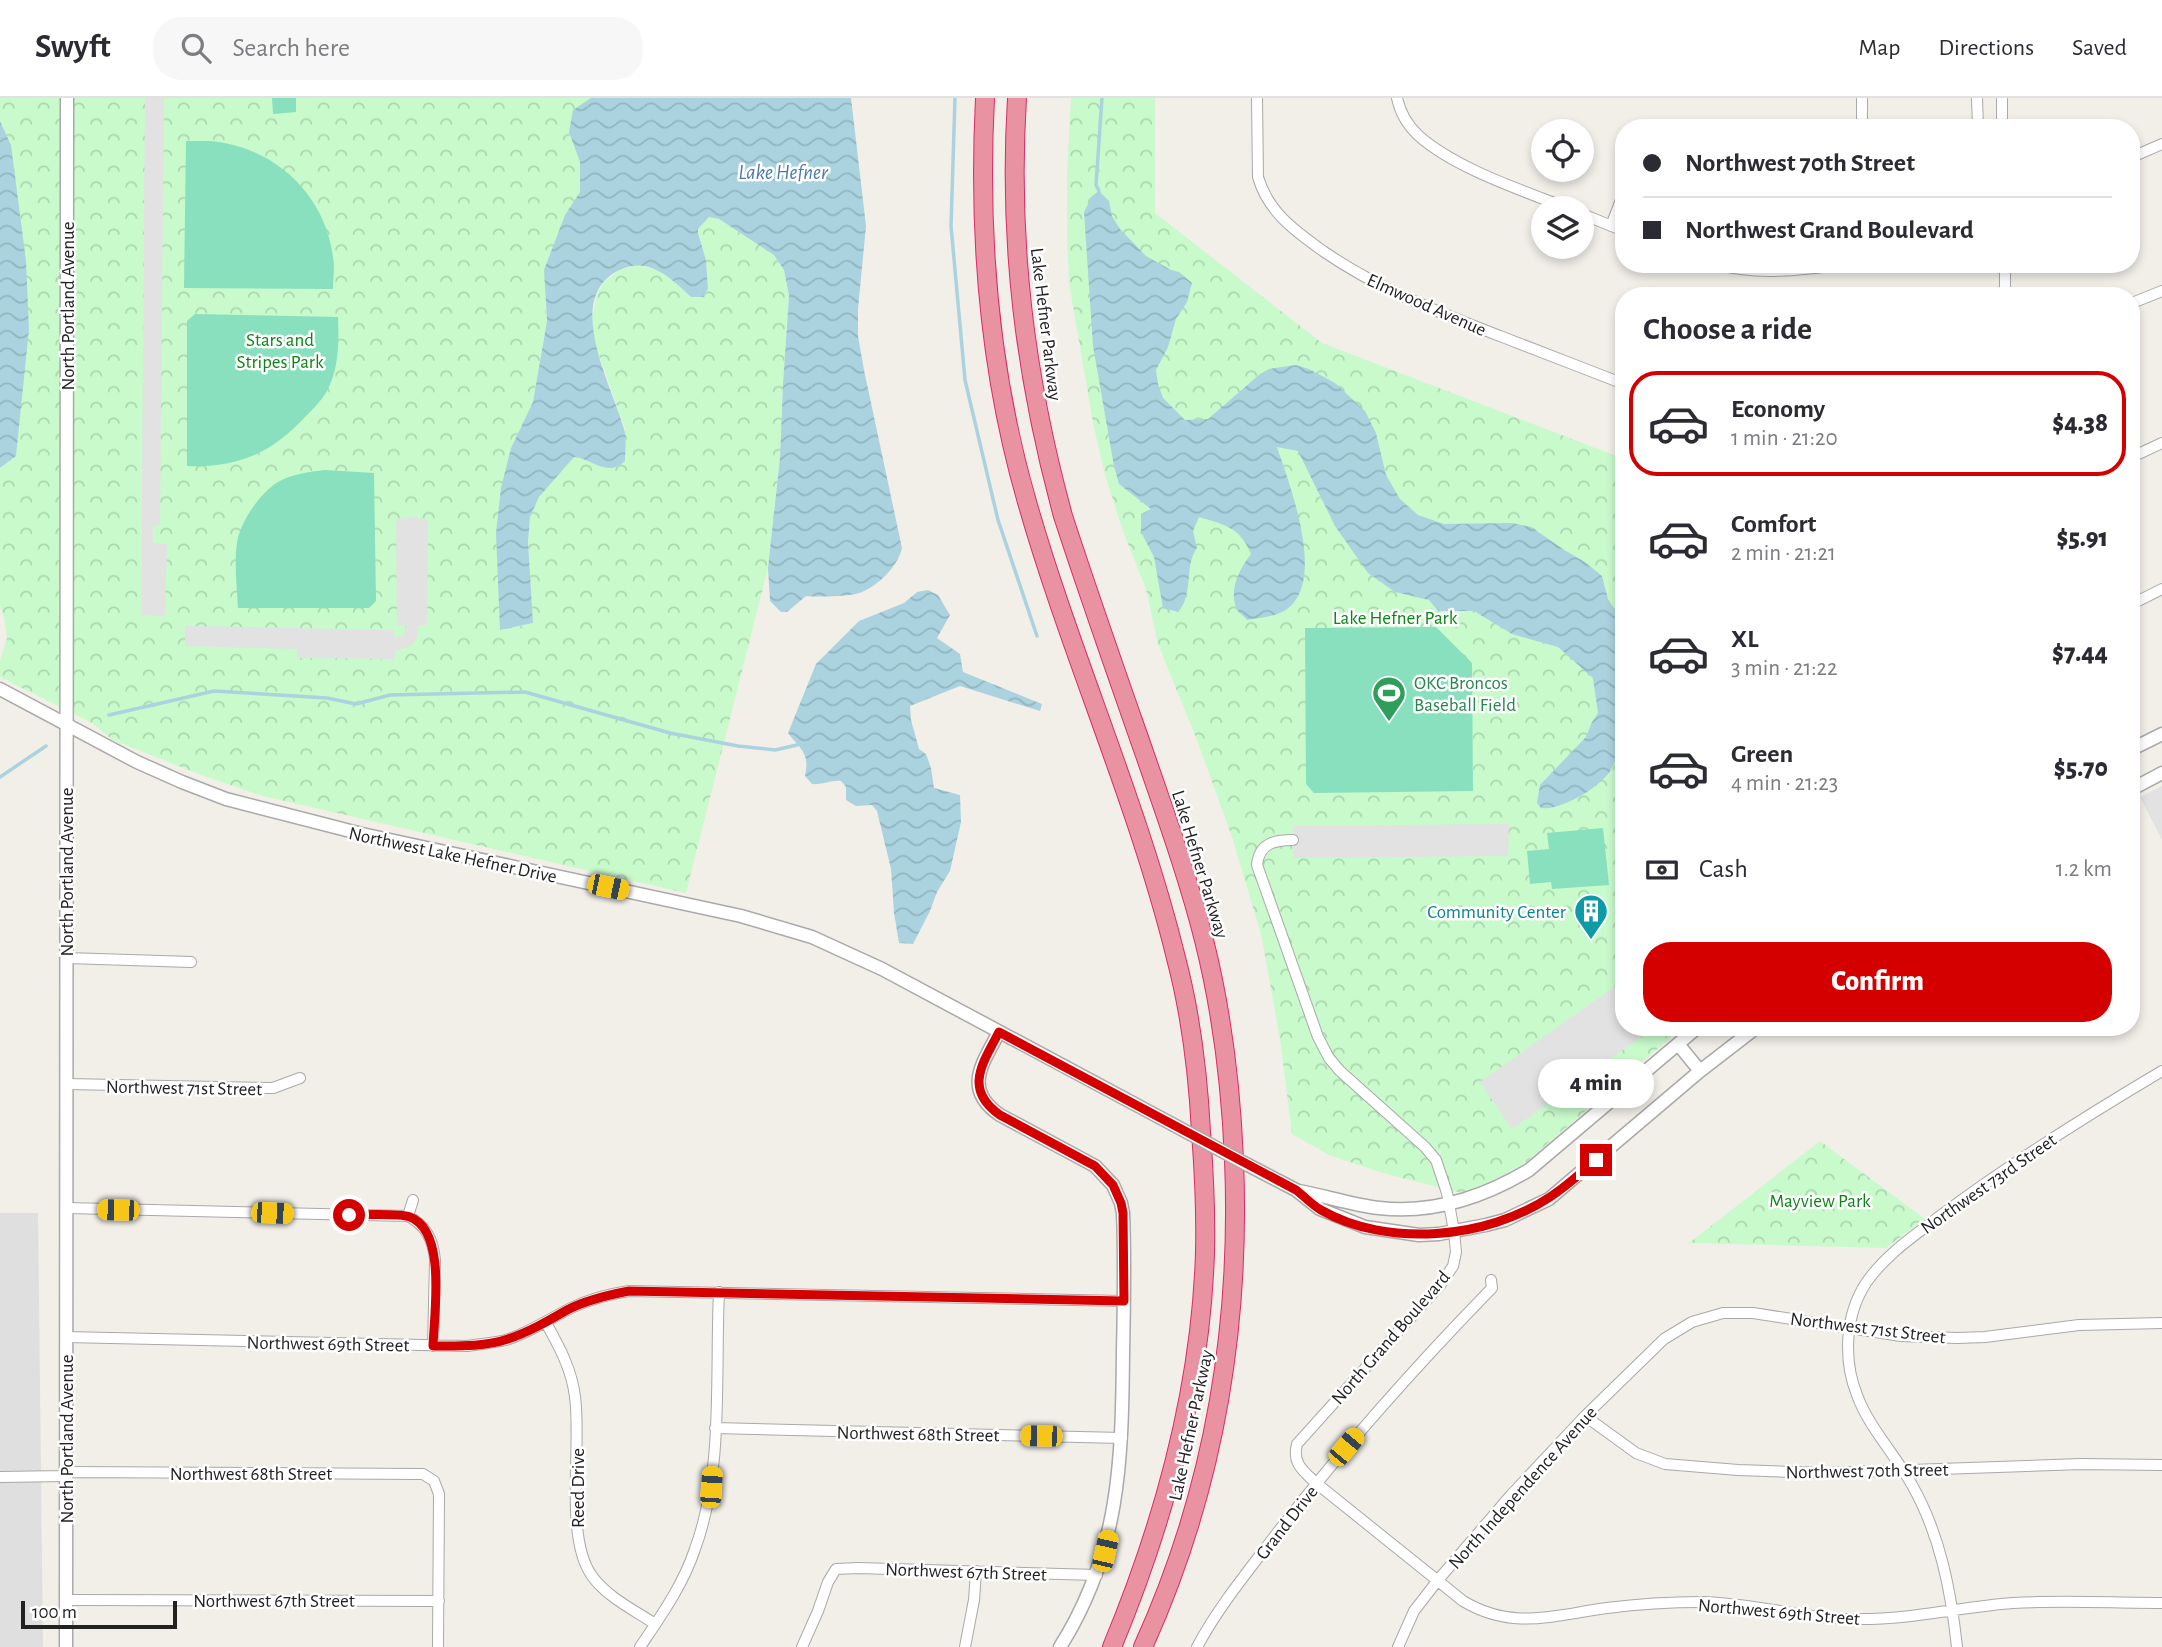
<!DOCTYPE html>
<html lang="en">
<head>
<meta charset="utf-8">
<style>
	body { margin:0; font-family:"Alegreya Sans",sans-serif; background:#f7f7f7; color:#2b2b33; height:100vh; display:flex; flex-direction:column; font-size:26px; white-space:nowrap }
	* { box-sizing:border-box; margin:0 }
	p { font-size:23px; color:#7c7c81 }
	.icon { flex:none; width:38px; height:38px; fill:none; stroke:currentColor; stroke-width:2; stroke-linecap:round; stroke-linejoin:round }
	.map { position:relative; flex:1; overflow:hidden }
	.panel { position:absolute; left:1615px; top:189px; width:525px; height:749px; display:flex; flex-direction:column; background:#fff; border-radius:28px; box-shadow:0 4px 10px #0003 }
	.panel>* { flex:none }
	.top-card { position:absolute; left:1615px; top:21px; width:525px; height:154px; border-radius:28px; box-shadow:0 4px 10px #0003; display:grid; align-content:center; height:154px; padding:0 28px; background:#fff }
	.fabs { position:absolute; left:1531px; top:21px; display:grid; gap:14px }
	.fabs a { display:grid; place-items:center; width:63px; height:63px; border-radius:50%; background:#fff; box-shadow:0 4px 10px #0003; font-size:35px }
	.scale { position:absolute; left:21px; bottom:18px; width:156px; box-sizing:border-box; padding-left:7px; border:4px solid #222; border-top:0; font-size:19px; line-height:24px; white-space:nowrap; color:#222; -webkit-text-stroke:5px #fff; paint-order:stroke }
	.end { position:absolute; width:32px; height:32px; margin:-16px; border:9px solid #d40000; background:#fff; box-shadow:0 0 0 4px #fff }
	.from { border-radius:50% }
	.bubble { position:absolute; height:49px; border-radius:24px; background:#fff; box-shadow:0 4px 10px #0003; font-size:23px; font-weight:800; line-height:49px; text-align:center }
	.car { position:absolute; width:21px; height:42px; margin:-21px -10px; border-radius:9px; box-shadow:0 0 5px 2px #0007; background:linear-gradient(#f5c518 24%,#345 0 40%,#f5c518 0 76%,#345 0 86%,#f5c518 0) }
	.top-card b { display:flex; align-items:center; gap:24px; height:66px; font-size:26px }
	.top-card b+b { border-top:2px solid #e1e1e2 }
	.top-card i { width:18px; height:18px; background:#2b2b33 }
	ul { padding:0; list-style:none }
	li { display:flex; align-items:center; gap:21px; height:105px; margin:0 14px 10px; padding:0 14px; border:4px solid transparent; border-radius:28px }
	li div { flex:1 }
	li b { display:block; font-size:26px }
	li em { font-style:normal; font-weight:800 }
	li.selected { border-color:#d40000 }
	li>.icon { width:63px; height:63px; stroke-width:1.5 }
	h2 { padding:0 28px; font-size:32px; line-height:84px }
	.pay { display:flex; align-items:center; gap:18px; height:77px; padding:0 28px; font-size:26px }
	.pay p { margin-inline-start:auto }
	.button { display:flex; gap:14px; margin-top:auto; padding:14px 28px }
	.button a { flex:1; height:80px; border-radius:28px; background:#d40000; color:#fff; font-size:28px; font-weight:800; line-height:80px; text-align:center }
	header { display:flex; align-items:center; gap:42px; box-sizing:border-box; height:98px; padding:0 35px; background:#fff; border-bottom:2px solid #e1e1e2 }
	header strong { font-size:33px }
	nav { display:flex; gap:38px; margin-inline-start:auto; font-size:24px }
	.search { width:490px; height:63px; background:#f7f7f7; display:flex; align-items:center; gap:18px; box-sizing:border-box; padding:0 24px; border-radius:28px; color:#7c7c81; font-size:26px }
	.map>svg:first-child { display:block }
</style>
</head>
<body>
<header>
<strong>Swyft</strong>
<div class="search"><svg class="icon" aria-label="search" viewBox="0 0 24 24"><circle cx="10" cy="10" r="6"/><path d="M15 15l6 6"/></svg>Search here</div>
<nav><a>Map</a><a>Directions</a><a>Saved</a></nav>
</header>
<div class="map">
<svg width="2162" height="1549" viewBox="0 0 2162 1549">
	<defs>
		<pattern id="park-crowns" width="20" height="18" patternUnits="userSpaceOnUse" patternTransform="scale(1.75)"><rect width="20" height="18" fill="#c8facc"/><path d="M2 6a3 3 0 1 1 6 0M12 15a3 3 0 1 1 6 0" fill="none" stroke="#acd6af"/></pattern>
		<pattern id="water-waves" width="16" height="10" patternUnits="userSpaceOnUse" patternTransform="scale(1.75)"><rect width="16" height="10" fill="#aad3df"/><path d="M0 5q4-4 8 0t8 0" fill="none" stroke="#92b5bf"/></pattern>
	</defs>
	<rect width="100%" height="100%" fill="#f2efe9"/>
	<!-- residential -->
	<path fill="#e0dfdf" d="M0 1115H38L43 1549H0Z"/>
	<!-- park -->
	<path fill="url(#park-crowns)" d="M0 0H591L569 34 580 64V94L565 117 557 140 545 199 547 223 533 305 511 350 499 479 500 532 533 525 528 444 530 419 539 399 574 359C591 361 600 374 619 368L625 331 596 249 591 226 597 196 604 184 620 172 636 167 661 173 668 177 691 199 698 200 705 196 708 191 706 162 698 135V131L709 119 719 121 774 157 784 172 789 198 783 286 780 360 768 470 686 795 263 698 201 677 113 642 92 625 0 579V563L7 540 4 519 0 507V370L16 358 21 305 15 84 11 47 0 23Z
		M1071 0H1155V115L1322 245 1624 361V929H1683L1526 1064 1500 1079 1476 1089 1474 1093 1462 1095 1390 1077 1331 1058 1292 1036 1280 941 1261 836 1232 739 1197 642 1158 546 1146 491 1123 433 1105 377 1093 325 1069 185 1067 135V76Z
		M1820 1043 1925 1121 1886 1150 1689 1145Z"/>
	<!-- pitch -->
	<path fill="#88e0be" d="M272 0H296V14L273 16Z
		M186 43C201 43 215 42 229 46 284 58 326 103 333 159 335 169 333 181 333 191L184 190Z
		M195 216 338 219C339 243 339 271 327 293 322 302 313 311 306 318 272 355 238 370 187 368V223Z
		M325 372 374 375 376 503 369 510H238C237 489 234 466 237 445 240 424 260 395 278 384 292 376 309 374 325 372Z
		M1436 529 1472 565 1473 693 1314 695 1306 686 1305 530Z
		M1603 730 1609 787 1552 791 1551 784 1530 786 1527 753 1549 751 1547 735Z"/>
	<!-- parking -->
	<path fill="#e2e2e2" d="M145 0H164L160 427 153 428V445L167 446 165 518 141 517Z
		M417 418 419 421H428L427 527H419L417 539 413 546 403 551 395 552V561L297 560V551L185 548V528L394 532V540L401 538 404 536 406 528 397 527 396 421Z
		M2162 688V742L2140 699Z
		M1509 726 1508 758 1293 760 1294 728Z
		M1624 882V929H1655L1512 1031 1480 984Z"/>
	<!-- water -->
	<path fill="url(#water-waves)" d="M591 0H851L866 128 858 211V238L864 272 902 450C898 468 879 487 862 494 850 499 819 499 806 498L787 514H781L770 503 768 470 780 360 783 286 789 198 784 172 774 157 719 121 709 119 698 131V135L706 162 708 191 703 199H691C672 181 650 159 622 171 560 197 613 289 624 331 627 341 625 352 625 363 607 380 593 361 574 359L539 399 530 419 528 444 533 525 500 532 496 435 501 390 511 350 533 304 547 223 544 172 565 117 580 94V64L569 34 573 12Z
		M0 23 11 47 26 163 29 231 16 358 0 370Z
		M1099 93 1109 103 1112 118 1120 131 1146 158 1171 172 1179 174 1192 185 1187 204 1176 221 1168 249 1156 272 1158 286 1163 300 1185 322 1208 321 1260 276 1269 271 1296 267 1309 271 1335 285 1365 313 1376 335 1386 377 1400 401 1418 417 1444 426 1512 425 1531 429 1566 453 1585 464 1602 478 1608 501 1624 526V645C1616 653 1617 661 1612 670 1603 688 1561 713 1541 710L1537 705 1540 687 1586 639 1592 624 1598 615 1593 580 1558 549 1512 536 1474 513H1438L1429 502 1395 494 1368 475 1335 428 1298 353 1277 349C1289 385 1329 487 1284 513 1273 519 1259 520 1247 522 1244 518 1238 514 1236 509 1229 491 1240 470 1251 456 1240 429 1225 427 1199 419L1193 433 1197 450C1184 466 1194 497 1178 514L1163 510 1154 459 1141 434V416L1151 411 1119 386 1114 368 1093 248 1084 114 1092 98Z
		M928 492 938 497 950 517 937 540 960 556 963 574 1042 606 1040 613 960 588 910 608 911 622 919 651 926 656 931 670 934 690 960 697 961 724 950 773 937 794 930 813 913 846 899 845 894 815 891 771 877 713 872 707 856 708 846 702V689L841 683C831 682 823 687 812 686L805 678C810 655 801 652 788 635L816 566 859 523 904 505 917 494Z"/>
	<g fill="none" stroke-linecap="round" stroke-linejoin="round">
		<!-- stream -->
		<path stroke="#aad3df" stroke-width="3.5" d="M955 0 951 128 965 282 998 422 1037 538
			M1099 93 1096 87 1102 0
			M109 617 214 593 327 600 356 606 390 597 525 594 670 635 738 648 775 652 797 647
			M1616 657 1624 660
			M0 679 46 648"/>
		<!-- minor casing -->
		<g stroke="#a9a9a9" stroke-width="12">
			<path id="minor" d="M1257 0 1258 79C1268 114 1295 133 1323 153 1378 191 1438 214 1500 238 1541 254 1583 270 1624 286
				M1397 0C1400 14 1408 28 1419 38 1455 70 1521 92 1567 110
				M1862 0V30
				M1977 0 1978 30
				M2002 0V30
				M2132 59 2162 46
				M1582 116 1624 133
				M1611 128 1624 94
				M1714 166C1759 178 1802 172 1847 166
				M2005 166V198
				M2132 205 2162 193
				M2132 359 2162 345
				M2132 506 2162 491
				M1293 742C1275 742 1259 745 1257 767L1318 939 1329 960 1340 973 1425 1049 1436 1062 1447 1095 1454 1133 1456 1154 1453 1168 1441 1186 1297 1346C1292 1365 1303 1373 1316 1385L1463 1503C1513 1533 1554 1517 1607 1510 1638 1506 1671 1504 1702 1504 1754 1505 1804 1521 1855 1521 1911 1522 1959 1509 2013 1505 2062 1502 2113 1505 2162 1505
				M67 860 191 864
				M67 986 273 990 300 980
				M67 1110 408 1118 413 1102
				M408 1118C426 1128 433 1141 435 1162L433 1248
				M546 1225C559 1248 572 1272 575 1299 582 1348 564 1439 592 1478 607 1499 634 1512 655 1526
				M66 1239 467 1248C480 1246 493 1245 506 1242 529 1235 549 1221 571 1210 590 1201 609 1196 629 1193L1124 1203
				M1585 1318 1636 1355 1665 1366 1738 1372 1824 1375 2081 1366 2162 1367
				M715 1330 1122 1340
				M66 1374 423 1376 434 1383 439 1396 438 1549
				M0 1379 66 1378
				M67 1502 439 1503
				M640 1549C661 1518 683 1487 695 1451 724 1372 715 1277 719 1194
				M802 1549 818 1513 828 1484 836 1471 858 1470 1097 1477
				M965 1549 974 1502 976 1473
				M1197 1549C1219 1508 1249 1472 1277 1435 1344 1349 1416 1268 1492 1190L1491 1182
				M1398 1549 1414 1513 1438 1482 1511 1397 1585 1318 1664 1241 1692 1224 1723 1215H1753L1901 1238 1957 1240 1985 1239 2079 1227 2162 1225
				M1957 1549C1951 1493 1940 1436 1912 1387 1895 1356 1869 1330 1857 1297 1843 1262 1845 1217 1866 1185 1885 1157 1914 1138 1940 1118 2011 1065 2086 1018 2162 973"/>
		</g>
		<!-- tertiary casing -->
		<g stroke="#a9a9a9" stroke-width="15">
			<path id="tertiary" d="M0 591 137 664 182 684 226 701 362 736 741 818 812 839 882 871 1172 1026
				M2132 651 2162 636
				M2132 691 2162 675
				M999 934C983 965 962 991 1000 1017L1095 1068 1113 1087 1121 1105 1123 1115C1125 1161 1124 1208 1123 1254 1122 1363 1120 1454 1060 1549
				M1678 946 1700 973
				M1248 1067 1296 1092 1320 1111 1365 1129 1419 1137 1439 1136 1486 1127 1505 1122 1549 1101 1700 973 1757 929
				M1299 1093C1326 1098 1352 1107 1379 1110 1432 1116 1484 1099 1529 1072L1698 929
				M66 1549 67 0"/>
		</g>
		<!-- motorway casing -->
		<g stroke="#dc2a67" stroke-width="20">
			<path id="motorway" d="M985 0C978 136 989 273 1027 404 1071 558 1138 705 1176 860 1191 917 1198 975 1201 1034 1204 1074 1206 1114 1205 1154 1201 1290 1164 1424 1112 1549
				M1017 0C1008 144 1025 279 1063 418 1089 498 1117 577 1145 657 1166 718 1188 779 1204 842 1222 914 1231 988 1234 1062 1241 1230 1213 1395 1143 1549"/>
		</g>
		<!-- minor -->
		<use href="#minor" stroke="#fff" stroke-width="10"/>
		<!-- tertiary -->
		<use href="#tertiary" stroke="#fff" stroke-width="12"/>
		<!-- motorway -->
		<use href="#motorway" stroke="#e892a2" stroke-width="18"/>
		<!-- tertiary-bridge casing -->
		<g stroke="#a9a9a9" stroke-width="15" stroke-linecap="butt">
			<path id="tertiary-bridge" d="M1172 1026 1248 1067"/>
		</g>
		<!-- tertiary-bridge -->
		<use href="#tertiary-bridge" stroke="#fff" stroke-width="12"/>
	</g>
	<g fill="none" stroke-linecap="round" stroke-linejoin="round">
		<!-- route -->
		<path stroke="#d40000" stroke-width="9" d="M349 1117C364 1117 398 1115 410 1119 447 1133 434 1216 433 1248 458 1248 484 1249 508 1241 529 1234 548 1223 567 1212 586 1202 608 1197 629 1193L1124 1203 1123 1115 1121 1105 1113 1087 1095 1068 1000 1017C963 991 983 965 999 934L1296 1092C1304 1098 1312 1107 1321 1112 1387 1150 1487 1141 1550 1099 1567 1088 1581 1075 1596 1062"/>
	</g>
	<!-- icons -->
	<defs>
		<g id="stadium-pin" transform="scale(1.75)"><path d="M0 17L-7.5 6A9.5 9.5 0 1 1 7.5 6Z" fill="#2e9e5b" stroke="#fff"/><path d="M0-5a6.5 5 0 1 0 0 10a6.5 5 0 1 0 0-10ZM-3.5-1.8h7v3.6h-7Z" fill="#fff"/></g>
		<g id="building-pin" transform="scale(1.75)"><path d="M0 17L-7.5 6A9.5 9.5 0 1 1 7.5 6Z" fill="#0f9aa8" stroke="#fff"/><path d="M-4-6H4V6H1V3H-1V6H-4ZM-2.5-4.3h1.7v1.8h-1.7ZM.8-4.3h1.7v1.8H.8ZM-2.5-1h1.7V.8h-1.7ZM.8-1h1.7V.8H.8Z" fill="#fff"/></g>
	</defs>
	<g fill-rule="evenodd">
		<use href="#stadium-pin" x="1389" y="595"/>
		<use href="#building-pin" x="1591" y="813"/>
	</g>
	<g text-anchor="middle" stroke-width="5" stroke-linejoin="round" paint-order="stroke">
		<!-- street labels -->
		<g font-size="19" fill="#222" stroke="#fff">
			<text transform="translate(1427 206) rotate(24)" y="7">Elmwood Avenue</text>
			<text transform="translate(67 208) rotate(-90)" y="7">North Portland Avenue</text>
			<text transform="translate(1047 226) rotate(83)" y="7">Lake Hefner Parkway</text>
			<text transform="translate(453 756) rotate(12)" y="7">Northwest Lake Hefner Drive</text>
			<text transform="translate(1201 766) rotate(73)" y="7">Lake Hefner Parkway</text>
			<text transform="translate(66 774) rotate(-90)" y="7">North Portland Avenue</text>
			<text transform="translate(184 989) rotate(1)" y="7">Northwest 71st Street</text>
			<text transform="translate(1988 1085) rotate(-35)" y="7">Northwest 73rd Street</text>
			<text transform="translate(1868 1229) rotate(7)" y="7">Northwest 71st Street</text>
			<text transform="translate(1390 1239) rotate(-49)" y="7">North Grand Boulevard</text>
			<text transform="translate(328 1245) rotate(1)" y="7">Northwest 69th Street</text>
			<text transform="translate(1190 1327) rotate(-78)" y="7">Lake Hefner Parkway</text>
			<text transform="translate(918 1335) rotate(1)" y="7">Northwest 68th Street</text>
			<text transform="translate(66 1341) rotate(-90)" y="7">North Portland Avenue</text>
			<text transform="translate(1867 1372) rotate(-1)" y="7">Northwest 70th Street</text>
			<text x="251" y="1382">Northwest 68th Street</text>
			<text transform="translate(1522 1389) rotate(-48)" y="7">North Independence Avenue</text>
			<text transform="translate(577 1390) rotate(-90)" y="7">Reed Drive</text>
			<text transform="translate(1286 1424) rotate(-52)" y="7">Grand Drive</text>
			<text transform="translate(966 1473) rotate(2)" y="7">Northwest 67th Street</text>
			<text x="274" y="1509">Northwest 67th Street</text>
			<text transform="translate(1779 1513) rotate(5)" y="7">Northwest 69th Street</text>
		</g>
		<!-- park labels -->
		<g font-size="19" fill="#0c8416" stroke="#fff">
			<text x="280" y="248">Stars and<tspan x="280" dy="22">Stripes Park</tspan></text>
			<text x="1395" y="526">Lake Hefner Park</text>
			<text x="1820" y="1109">Mayview Park</text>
		</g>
		<!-- leisure labels -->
		<g font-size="19" fill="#27864d" stroke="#fff" text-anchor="start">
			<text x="1414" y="591">OKC Broncos<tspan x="1414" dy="22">Baseball Field</tspan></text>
		</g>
		<!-- culture labels -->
		<g font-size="19" fill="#0d838f" stroke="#fff" text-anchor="end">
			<text x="1566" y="820">Community Center</text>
		</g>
		<!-- water labels -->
		<g font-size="21" font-style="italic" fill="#4a7aab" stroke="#fff">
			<text x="783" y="81">Lake Hefner</text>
		</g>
	</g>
</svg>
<div class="fabs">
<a><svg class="icon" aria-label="locate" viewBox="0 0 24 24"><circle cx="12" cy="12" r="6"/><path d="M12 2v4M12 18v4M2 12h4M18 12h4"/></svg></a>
<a><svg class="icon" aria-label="layers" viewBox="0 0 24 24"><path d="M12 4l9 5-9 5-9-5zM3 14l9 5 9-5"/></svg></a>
</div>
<div class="scale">100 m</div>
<i class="end from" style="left:349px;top:1117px"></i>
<i class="end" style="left:1596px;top:1062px"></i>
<div class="bubble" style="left:1538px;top:961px;width:116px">4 min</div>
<i class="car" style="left:608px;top:789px;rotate:102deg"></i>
<i class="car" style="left:118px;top:1112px;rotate:271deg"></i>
<i class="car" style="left:272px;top:1115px;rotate:92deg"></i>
<i class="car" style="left:1041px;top:1338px;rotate:271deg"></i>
<i class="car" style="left:1346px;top:1349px;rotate:40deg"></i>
<i class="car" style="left:711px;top:1389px;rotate:4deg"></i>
<i class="car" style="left:1105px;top:1453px;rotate:13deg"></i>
<div class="top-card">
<b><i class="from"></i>Northwest 70th Street</b>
<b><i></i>Northwest Grand Boulevard</b>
</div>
<section class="panel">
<h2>Choose a ride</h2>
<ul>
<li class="selected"><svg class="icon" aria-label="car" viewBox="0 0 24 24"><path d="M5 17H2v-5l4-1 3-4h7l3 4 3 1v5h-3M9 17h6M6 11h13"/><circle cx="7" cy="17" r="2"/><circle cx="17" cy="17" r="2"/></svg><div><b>Economy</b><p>1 min · 21:20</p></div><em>$4.38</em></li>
<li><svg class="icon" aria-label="car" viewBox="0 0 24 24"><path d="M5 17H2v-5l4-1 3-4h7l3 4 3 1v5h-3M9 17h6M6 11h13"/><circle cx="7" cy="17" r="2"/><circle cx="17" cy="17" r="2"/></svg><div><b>Comfort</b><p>2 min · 21:21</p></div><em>$5.91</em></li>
<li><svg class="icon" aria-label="car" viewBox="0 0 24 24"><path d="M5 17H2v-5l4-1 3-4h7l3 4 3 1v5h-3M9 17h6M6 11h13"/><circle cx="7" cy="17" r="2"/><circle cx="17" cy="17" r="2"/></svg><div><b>XL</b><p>3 min · 21:22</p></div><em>$7.44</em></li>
<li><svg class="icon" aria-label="car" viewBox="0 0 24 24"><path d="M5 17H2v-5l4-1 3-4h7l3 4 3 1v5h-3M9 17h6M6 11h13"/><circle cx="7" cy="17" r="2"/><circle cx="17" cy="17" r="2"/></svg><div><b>Green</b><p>4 min · 21:23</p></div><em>$5.70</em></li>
</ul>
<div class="pay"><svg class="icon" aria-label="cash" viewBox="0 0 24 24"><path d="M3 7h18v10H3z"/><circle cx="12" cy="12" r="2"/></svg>Cash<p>1.2 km</p></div>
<div class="button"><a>Confirm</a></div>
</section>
</div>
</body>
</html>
